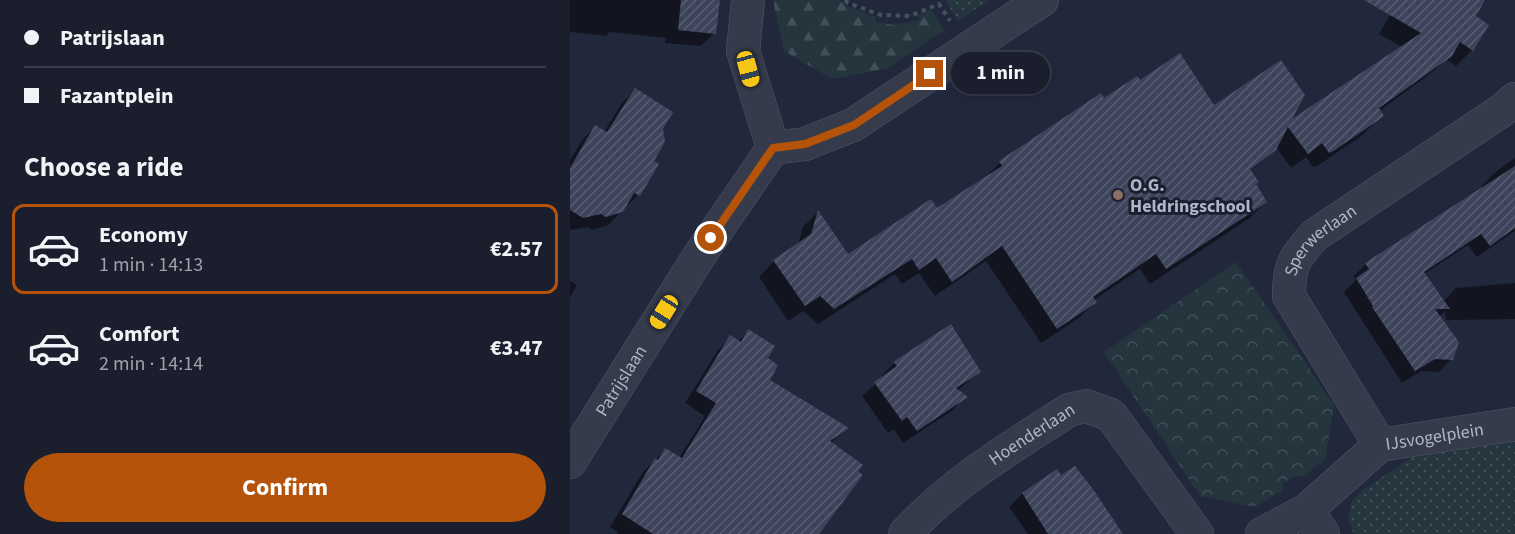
<!DOCTYPE html>
<html lang="en">
<head>
<meta charset="utf-8">
<style>
	body { margin:0; font-family:"Source Sans 3",sans-serif; background:#272b39; color:#f1f3f6; height:100vh; display:flex; flex-direction:column; font-size:22px; white-space:nowrap }
	* { box-sizing:border-box; margin:0 }
	p { font-size:20px; color:#9fa2aa }
	.icon { flex:none; width:33px; height:33px; fill:none; stroke:currentColor; stroke-width:2; stroke-linecap:round; stroke-linejoin:round }
	.map { position:relative; flex:1; overflow:hidden }
	.details { display:flex; flex-direction:column; background:#1a1e2d; width:570px }
	.details>* { flex:none }
	.guide { display:grid; align-content:center; height:132px; padding:0 24px; background:#1a1e2d }
	.end { position:absolute; width:27px; height:27px; margin:-14px; border:8px solid #b45309; background:#fff; box-shadow:0 0 0 3px #fff }
	.from { border-radius:50% }
	.bubble { position:absolute; height:42px; border-radius:21px; background:#1a1e2d; box-shadow:0 3px 9px #0003,0 0 0 2px #383c49; font-size:20px; font-weight:700; line-height:42px; text-align:center }
	.car { position:absolute; width:18px; height:36px; margin:-18px -9px; border-radius:8px; box-shadow:0 0 4px 2px #0007; background:linear-gradient(#f5c518 24%,#345 0 40%,#f5c518 0 76%,#345 0 86%,#f5c518 0) }
	.guide b { display:flex; align-items:center; gap:21px; height:57px; font-size:22px }
	.guide b+b { border-top:2px solid #383c49 }
	.guide i { width:15px; height:15px; background:#f1f3f6 }
	ul { padding:0; list-style:none }
	li { display:flex; align-items:center; gap:18px; height:90px; margin:0 12px 9px; padding:0 12px; border:3px solid transparent; border-radius:12px }
	li div { flex:1 }
	li b { display:block; font-size:22px }
	li em { font-style:normal; font-weight:700 }
	li.active { border-color:#b45309 }
	li>.icon { width:54px; height:54px; stroke-width:1.5 }
	h2 { padding:0 24px; font-size:27px; line-height:72px }
	.cta { display:flex; gap:12px; margin-top:auto; padding:12px 24px }
	.cta a { flex:1; height:69px; border-radius:36px; background:#b45309; color:#fff; font-size:24px; font-weight:700; line-height:69px; text-align:center }
	main { display:flex; flex:1; min-height:0 }
	.map>svg:first-child { display:block }
</style>
</head>
<body>
<main>
<section class="details">
<div class="guide">
<b><i class="from"></i>Patrijslaan</b>
<b><i></i>Fazantplein</b>
</div>
<h2>Choose a ride</h2>
<ul>
<li class="active"><svg class="icon" aria-label="car" viewBox="0 0 24 24"><path d="M5 17H2v-5l4-1 3-4h7l3 4 3 1v5h-3M9 17h6M6 11h13"/><circle cx="7" cy="17" r="2"/><circle cx="17" cy="17" r="2"/></svg><div><b>Economy</b><p>1 min · 14:13</p></div><em>€2.57</em></li>
<li><svg class="icon" aria-label="car" viewBox="0 0 24 24"><path d="M5 17H2v-5l4-1 3-4h7l3 4 3 1v5h-3M9 17h6M6 11h13"/><circle cx="7" cy="17" r="2"/><circle cx="17" cy="17" r="2"/></svg><div><b>Comfort</b><p>2 min · 14:14</p></div><em>€3.47</em></li>
</ul>
<div class="cta"><a>Confirm</a></div>
</section>
<div class="map">
<svg width="945" height="534" viewBox="0 0 945 534">
	<defs>
		<pattern id="grass-dots" width="8" height="8" patternUnits="userSpaceOnUse" patternTransform="scale(1.5)"><rect width="8" height="8" fill="#24353d"/><path d="M2 2h.1M6 6h.1" fill="none" stroke="#415058" stroke-width="1.8" stroke-linecap="round"/></pattern>
		<pattern id="forest-firs" width="22" height="20" patternUnits="userSpaceOnUse" patternTransform="scale(1.5)"><rect width="22" height="20" fill="#24353d"/><path d="M5 1l3.5 6h-7zM16 11l3.5 6h-7z" fill="#415058"/></pattern>
		<pattern id="park-crowns" width="20" height="18" patternUnits="userSpaceOnUse" patternTransform="scale(1.5)"><rect width="20" height="18" fill="#24353d"/><path d="M2 6a3 3 0 1 1 6 0M12 15a3 3 0 1 1 6 0" fill="none" stroke="#415058"/></pattern>
		<pattern id="building-hatch" width="6" height="6" patternUnits="userSpaceOnUse" patternTransform="scale(1.5)"><rect width="6" height="6" fill="#3e445c"/><path d="M-1 1l2-2M0 6l6-6M5 7l2-2" fill="none" stroke="#585d72"/></pattern>
	</defs>
	<rect width="100%" height="100%" fill="#22283c"/>
	<!-- grass -->
	<path fill="url(#grass-dots)" d="M375 0H419L388 21Z
		M945 440V534H784L779 523V514L782 502 790 492 847 454Z"/>
	<!-- forest -->
	<path fill="url(#forest-firs)" d="M203 0H269L277 6 306 17V22L324 25 349 20 348 15 361 9 374 30 318 68 262 79 214 51Z"/>
	<!-- park -->
	<path fill="url(#park-crowns)" d="M666 262 764 405 755 460 732 477 724 476 713 483V490L684 507 630 496 534 352Z"/>
	<!-- shadow -->
	<path fill="#0007" d="M0 0H148L144 33 131 46 95 43 96 38 39 32 36 36 0 32Z
		M829 0H911L904 16 902 50 886 66 876 59 864 71 809 111 812 115 793 135 747 166 743 167 736 157 721 168 706 147 694 159V157L673 172 675 174 690 163 680 171 684 185 695 202 680 218 580 284 570 269 524 300 525 302 509 318 471 343 416 261 365 296 349 273 332 284 325 274 248 324 233 311 218 321 189 277 204 261 228 245 233 227 248 212 277 256 367 211 414 178 430 163 531 95 534 100 569 82 643 107 718 124 832 47 809 34Z
		M65 90 91 129 68 195 38 225 22 230 18 227 0 230V160L12 140 25 127 34 132 52 103Z
		M945 158V231L907 257 898 245 854 274 873 302 886 288 945 283V319L876 320 875 311 869 317 881 359 869 372 851 371 832 383 774 292 786 280 784 276 796 264 912 189 911 187 923 174Z
		M0 281 7 285 0 297Z
		M380 326 409 372 387 391 395 397 383 410 333 443 324 429 318 433 292 396 313 378 311 376 324 363Z
		M178 331 196 359 198 380 277 428 261 443 247 534H47L48 532 40 527 73 472 95 450 109 458 135 416 115 403 148 350 161 337 168 342Z
		M486 472 551 534H458L439 507 452 494Z"/>
	<!-- building -->
	<path fill="url(#building-hatch)" d="M111 0H150L146 34 108 30Z
		M794 0H915L906 16 919 25 903 51 890 42 882 56 809 108 814 116 810 119 765 150 759 153 752 143 738 154 718 127 706 150 680 169 689 182 686 184 697 202 596 269 586 254 523 297 527 302 487 329 432 246 382 282 366 258 349 270 342 259 264 309 250 296 235 306 203 260 241 234 248 210 278 254 361 199 367 208 432 166 429 161 531 93 534 98 567 76 570 80 610 53 644 105 711 60 735 95 722 119 851 33Z
		M65 88 103 112 93 129 95 142 84 161 89 164 70 196 64 193 53 212 36 217 31 214 13 218 0 210V168L25 125 37 132Z
		M945 166V228L920 246 911 234 854 272 880 309H865L889 342 883 360 865 359 845 371 802 307 803 306 786 278 799 269 795 263Z
		M381 324 411 372 386 388 398 397 347 431 337 417 332 421 304 382 327 366 323 362Z
		M178 329 205 346 198 358 208 365 200 380 279 428 260 441 293 465 288 471 293 475 249 534H83L52 514 85 458 88 460 95 448 112 458 146 403 126 391 160 335 171 342Z
		M505 466 525 492 553 534H478L452 493 487 469 491 475Z"/>
	<g fill="none" stroke-linecap="round" stroke-linejoin="round">
		<!-- minor casing -->
		<g stroke="#515567" stroke-width="34">
			<g id="minor">
				<path d="M178 0 173 51 203 148"/>
				<path d="M203 148 235 144 283 125 472 0"/>
				<path id="s1" d="M810 445 719 296C719 265 724 258 745 235L931 111 945 99"/>
				<path id="s2" d="M0 462 129 256 203 148"/>
				<path d="M737 510 753 534"/>
				<path id="s3" d="M335 534C382 482 440 448 499 410L516 406 541 415 627 534"/>
				<path id="s4" d="M692 534 737 510 810 445 945 424"/>
			</g>
		</g>
		<!-- path -->
		<path stroke="#42525a" stroke-width="4" stroke-dasharray="4.5 4.5" stroke-linecap="butt" d="M275 0 278 3 311 15 340 16 369 4 380 21"/>
		<!-- minor -->
		<use href="#minor" stroke="#363b4c" stroke-width="33"/>
	</g>
	<g fill="none" stroke-linecap="round" stroke-linejoin="round">
		<!-- route -->
		<path stroke="#b45309" stroke-width="8" d="M141 238 203 148 235 144 284 125 360 74"/>
	</g>
	<!-- markers -->
	<circle fill="#8d6e63" stroke="#1b2031" stroke-width="2" cx="548" cy="195" r="6"/>
	<g text-anchor="middle" stroke-width="6" stroke-linejoin="round" paint-order="stroke">
		<!-- poi labels -->
		<g font-size="18" font-weight="bold" fill="#b1b5c8" stroke="#1b2031" text-anchor="start">
			<text x="560" y="191">O.G.<tspan x="560" dy="21">Heldringschool</tspan></text>
		</g>
		<!-- street labels -->
		<g font-size="18" fill="#b1b5c8" stroke="#1b2031">
			<text dy="6" stroke="none"><textPath href="#s1" startOffset="243">Sperwerlaan</textPath></text>
			<text dy="6" stroke="none"><textPath href="#s2" startOffset="96">Patrijslaan</textPath></text>
			<text dy="6" stroke="none"><textPath href="#s3" startOffset="162">Hoenderlaan</textPath></text>
			<text dy="6" stroke="none"><textPath href="#s4" startOffset="204">IJsvogelplein</textPath></text>
		</g>
	</g>
</svg>
<i class="end from" style="left:141px;top:238px"></i>
<i class="end" style="left:360px;top:74px"></i>
<div class="bubble" style="left:381px;top:52px;width:99px">1 min</div>
<i class="car" style="left:178px;top:69px;rotate:165deg"></i>
<i class="car" style="left:94px;top:312px;rotate:212deg"></i>
</div>
</main>
</body>
</html>
